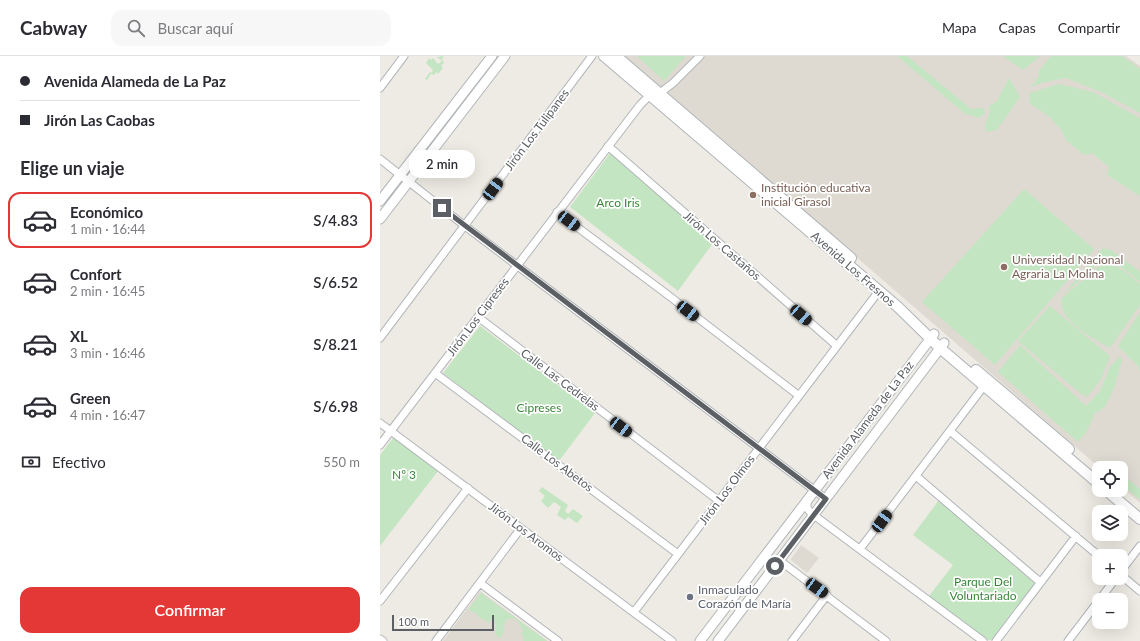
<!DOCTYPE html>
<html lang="es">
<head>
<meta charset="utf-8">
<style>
	body { margin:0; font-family:Lato,sans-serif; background:#f7f7f7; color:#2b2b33; height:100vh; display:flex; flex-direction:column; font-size:15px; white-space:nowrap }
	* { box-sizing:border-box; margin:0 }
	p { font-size:13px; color:#7c7c81 }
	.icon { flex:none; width:22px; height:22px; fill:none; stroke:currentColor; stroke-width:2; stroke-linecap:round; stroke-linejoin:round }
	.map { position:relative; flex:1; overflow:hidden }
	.sheet { display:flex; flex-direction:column; background:#fff; width:380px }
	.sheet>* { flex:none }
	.banner { display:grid; align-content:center; height:88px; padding:0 20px; background:#fff }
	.tools { position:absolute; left:712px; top:405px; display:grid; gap:8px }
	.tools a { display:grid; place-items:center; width:36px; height:36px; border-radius:8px; background:#fff; box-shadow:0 4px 16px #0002; font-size:20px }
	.scale { position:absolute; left:12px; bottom:10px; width:102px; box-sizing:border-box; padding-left:4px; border:2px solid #5c6064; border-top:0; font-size:11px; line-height:14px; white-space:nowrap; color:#5c6064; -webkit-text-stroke:3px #fff; paint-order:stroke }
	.end { position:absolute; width:18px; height:18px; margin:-9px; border:5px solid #5c6064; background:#fff; box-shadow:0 0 0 2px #fff }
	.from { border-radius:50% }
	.bubble { position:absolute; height:28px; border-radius:12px; background:#fff; box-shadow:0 4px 16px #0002; font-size:13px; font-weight:600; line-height:28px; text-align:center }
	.car { position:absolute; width:12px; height:24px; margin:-12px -6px; border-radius:5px; box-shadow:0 0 3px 1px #0007; background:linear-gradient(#222 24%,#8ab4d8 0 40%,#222 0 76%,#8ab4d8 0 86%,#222 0) }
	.banner b { display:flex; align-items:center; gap:14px; height:38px; font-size:15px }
	.banner b+b { border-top:1px solid #e1e1e2 }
	.banner i { width:10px; height:10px; background:#2b2b33 }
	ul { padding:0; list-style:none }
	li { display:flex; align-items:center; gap:12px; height:56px; margin:0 8px 6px; padding:0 12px; border:2px solid transparent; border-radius:12px }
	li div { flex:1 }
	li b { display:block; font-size:15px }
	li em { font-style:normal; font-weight:600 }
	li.on { border-color:#e33835 }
	li>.icon { width:36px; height:36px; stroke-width:1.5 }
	h2 { padding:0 20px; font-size:18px; line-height:48px }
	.pay { display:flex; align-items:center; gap:10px; height:44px; padding:0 20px; font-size:15px }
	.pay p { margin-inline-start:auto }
	.action { display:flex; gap:8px; margin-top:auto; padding:8px 20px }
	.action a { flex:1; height:46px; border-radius:12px; background:#e33835; color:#fff; font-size:16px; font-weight:600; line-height:46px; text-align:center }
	header { display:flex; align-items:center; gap:24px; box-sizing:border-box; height:56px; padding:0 20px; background:#fff; border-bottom:1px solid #e1e1e2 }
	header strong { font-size:19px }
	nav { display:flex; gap:22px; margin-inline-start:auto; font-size:14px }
	.search { width:280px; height:36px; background:#f7f7f7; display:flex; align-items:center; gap:10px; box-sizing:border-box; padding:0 14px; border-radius:12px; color:#7c7c81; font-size:15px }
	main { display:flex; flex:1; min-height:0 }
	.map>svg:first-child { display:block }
</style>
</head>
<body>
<header>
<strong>Cabway</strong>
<div class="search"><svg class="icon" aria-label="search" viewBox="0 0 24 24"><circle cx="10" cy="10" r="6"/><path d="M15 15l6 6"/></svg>Buscar aquí</div>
<nav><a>Mapa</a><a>Capas</a><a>Compartir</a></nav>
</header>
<main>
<section class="sheet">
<div class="banner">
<b><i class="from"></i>Avenida Alameda de La Paz</b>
<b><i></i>Jirón Las Caobas</b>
</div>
<h2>Elige un viaje</h2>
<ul>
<li class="on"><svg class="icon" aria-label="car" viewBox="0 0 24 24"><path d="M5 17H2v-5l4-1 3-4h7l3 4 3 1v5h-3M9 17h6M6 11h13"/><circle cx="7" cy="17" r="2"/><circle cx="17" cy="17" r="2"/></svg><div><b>Económico</b><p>1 min · 16:44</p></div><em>S/4.83</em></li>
<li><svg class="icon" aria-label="car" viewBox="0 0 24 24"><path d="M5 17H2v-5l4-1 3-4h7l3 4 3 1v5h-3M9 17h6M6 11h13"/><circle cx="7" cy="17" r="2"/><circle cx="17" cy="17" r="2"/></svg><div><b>Confort</b><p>2 min · 16:45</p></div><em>S/6.52</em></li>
<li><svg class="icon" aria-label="car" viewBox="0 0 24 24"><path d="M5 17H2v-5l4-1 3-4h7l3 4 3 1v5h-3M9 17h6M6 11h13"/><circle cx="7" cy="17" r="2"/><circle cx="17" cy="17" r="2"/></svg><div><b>XL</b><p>3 min · 16:46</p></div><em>S/8.21</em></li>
<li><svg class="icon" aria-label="car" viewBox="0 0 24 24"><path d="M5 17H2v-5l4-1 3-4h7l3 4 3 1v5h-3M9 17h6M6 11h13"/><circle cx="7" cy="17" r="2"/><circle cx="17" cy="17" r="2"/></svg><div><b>Green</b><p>4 min · 16:47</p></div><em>S/6.98</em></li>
</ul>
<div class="pay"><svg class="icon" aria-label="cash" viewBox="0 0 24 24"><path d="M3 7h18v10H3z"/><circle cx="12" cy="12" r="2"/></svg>Efectivo<p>550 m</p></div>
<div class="action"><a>Confirmar</a></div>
</section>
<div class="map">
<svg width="760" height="585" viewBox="0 0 760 585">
	<rect width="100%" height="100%" fill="#eeebe4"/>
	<!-- education -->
	<path fill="#dedad2" d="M244 0H746L760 10V447L741 430V412H720Z
		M421 489 439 502 427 517 411 504V503Z
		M100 535 168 585H63Z"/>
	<!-- green -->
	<path fill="#c3e5c1" d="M64 0 62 3 64 7 61 9 63 12 58 18 56 16 54 19 51 18 47 24 45 23 50 16 52 17 53 14 46 7 49 2 51 4 53 2 58 8 62 5 57 1Z
		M257 0H306L284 25Z
		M517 0H527L591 53 604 52 605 57 599 62 584 57Z
		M623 0H660L643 14Z
		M671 0H742L760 13V57L721 36 686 22 661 27 648 32 656 26 654 23 659 22 658 16Z
		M629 22 640 41 617 74 606 76 605 69 610 56 608 51 617 45Z
		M679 28 713 36 760 62V140L727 119 729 111 712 97 704 99 687 85 682 75 670 61 649 47 650 37Z
		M231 96 333 187 298 235 190 151Z
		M644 133 714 193 615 309 542 246Z
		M723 192 731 194 760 216V226L727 200 683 239Z
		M728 203 760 228V249L730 292C714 282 676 264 682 242Z
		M670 250 730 300 721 323 707 341 700 337 638 285Z
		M760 256V317L758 310 738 290Z
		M100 270 215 357 179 405 63 317Z
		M640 289 706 350 720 335 730 311 740 300 742 304 734 332 725 351 715 357 707 375 698 386 618 316Z
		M14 381 58 415 0 490V399Z
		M743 420 760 433V444L741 428V421Z
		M162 431 188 449 185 455 188 458 193 453 203 460 197 467 188 461 185 464 177 459 181 451 174 446 168 452 161 445 165 440 159 435Z
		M559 444 654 527 652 531 611 584H607L549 540 573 509 533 479Z
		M101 537 167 585H143L144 583 141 578 143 575 138 565 132 562 125 564 126 566 123 571 125 575 120 582 115 579 116 577V567L110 563 109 567C105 564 98 562 96 557L88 554Z"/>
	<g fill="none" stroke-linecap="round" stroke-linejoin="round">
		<!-- minor casing -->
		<g stroke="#b1b5b9" stroke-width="9">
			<path id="minor" d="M0 32 24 0
				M228 90 456 289
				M0 103 85 170 446 443
				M177 156 284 236 418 339
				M98 261 339 445
				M0 282 212 0
				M55 317 298 498
				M0 367 292 585
				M570 375 719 500
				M0 389 260 49 270 39 280 37 293 27 320 0
				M536 420 660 526
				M427 444V452L431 457 603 585
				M480 493 607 326
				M399 504 506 585
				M741 515 760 490
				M741 519 760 535
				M100 527 178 585
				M0 545 88 432
				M254 556 499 235
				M0 583 3 585
				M56 585 141 472
				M412 585 447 539
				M616 585 696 480
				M688 585 736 522"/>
		</g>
		<!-- tertiary casing -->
		<g stroke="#b1b5b9" stroke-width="11">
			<path id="tertiary" d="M0 145 112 0
				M0 163 125 0
				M320 585 554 278
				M338 585 564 287"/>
		</g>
		<!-- secondary casing -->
		<g stroke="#b0b4b9" stroke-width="12">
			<path id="secondary" d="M224 0 518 251 560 292 719 428
				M236 0 471 202
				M596 314 689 393
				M726 434 760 463"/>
		</g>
		<!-- minor -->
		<use href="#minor" stroke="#fff" stroke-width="7"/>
		<!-- tertiary -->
		<use href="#tertiary" stroke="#fff" stroke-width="9"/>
		<!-- secondary -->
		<use href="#secondary" stroke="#fff" stroke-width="10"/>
	</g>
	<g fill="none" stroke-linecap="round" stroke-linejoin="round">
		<!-- route -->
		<path stroke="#5c6064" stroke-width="5" d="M62 152 446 443 395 510"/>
	</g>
	<!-- markers -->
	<g fill="#8d6e63" stroke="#fff" stroke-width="1.5">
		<circle cx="373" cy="139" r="4"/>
		<circle cx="624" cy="211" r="4"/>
	</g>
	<circle fill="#6b7280" stroke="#fff" stroke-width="1.5" cx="310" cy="541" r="4"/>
	<g text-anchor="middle" stroke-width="3.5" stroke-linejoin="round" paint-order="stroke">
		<!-- street labels -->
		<g font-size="12" fill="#5c6064" stroke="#fff">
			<text transform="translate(157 74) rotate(-53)" y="4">Jirón Los Tulipanes</text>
			<text transform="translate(342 190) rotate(41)" y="4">Jirón Los Castaños</text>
			<text transform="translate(473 213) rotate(41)" y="4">Avenida Los Fresnos</text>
			<text transform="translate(98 261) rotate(-53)" y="4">Jirón Los Cipreses</text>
			<text transform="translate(180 324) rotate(37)" y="4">Calle Las Cedrelas</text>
			<text transform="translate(488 364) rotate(-53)" y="4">Avenida Alameda de La Paz</text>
			<text transform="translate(177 407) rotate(37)" y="4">Calle Los Abetos</text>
			<text transform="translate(347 434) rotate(-53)" y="4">Jirón Los Olmos</text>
			<text transform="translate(146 476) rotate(37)" y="4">Jirón Los Aromos</text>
		</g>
		<!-- education labels -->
		<g font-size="12" fill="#785e54" stroke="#fff" text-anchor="start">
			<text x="381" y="136">Institución educativa<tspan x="381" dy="14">inicial Girasol</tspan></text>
			<text x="632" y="208">Universidad Nacional<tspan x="632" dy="14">Agraria La Molina</tspan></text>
		</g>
		<!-- park labels -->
		<g font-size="12" fill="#3a8639" stroke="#fff">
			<text x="238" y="151">Arco Iris</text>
			<text x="159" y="356">Cipreses</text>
			<text x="24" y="423">Nº 3</text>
			<text x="603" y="530">Parque Del<tspan x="603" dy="14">Voluntariado</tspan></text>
		</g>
		<!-- worship labels -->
		<g font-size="12" fill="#5b616d" stroke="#fff" text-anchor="start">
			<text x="318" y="538">Inmaculado<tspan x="318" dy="14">Corazón de María</tspan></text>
		</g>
	</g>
</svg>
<div class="tools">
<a><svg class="icon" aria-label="locate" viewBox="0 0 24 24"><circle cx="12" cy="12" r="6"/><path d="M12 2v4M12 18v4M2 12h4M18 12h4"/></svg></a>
<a><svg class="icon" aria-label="layers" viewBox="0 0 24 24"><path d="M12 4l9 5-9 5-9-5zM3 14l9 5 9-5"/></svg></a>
<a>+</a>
<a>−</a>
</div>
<div class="scale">100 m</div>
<i class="end from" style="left:395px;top:510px"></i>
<i class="end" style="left:62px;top:152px"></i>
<div class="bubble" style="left:29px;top:94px;width:66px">2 min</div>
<i class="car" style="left:113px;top:133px;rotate:37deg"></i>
<i class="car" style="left:189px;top:165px;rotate:127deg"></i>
<i class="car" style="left:308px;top:255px;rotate:128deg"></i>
<i class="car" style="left:421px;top:259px;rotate:131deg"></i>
<i class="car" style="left:241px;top:371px;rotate:127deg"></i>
<i class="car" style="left:502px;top:465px;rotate:37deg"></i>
<i class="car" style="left:437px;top:532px;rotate:126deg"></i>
</div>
</main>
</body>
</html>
